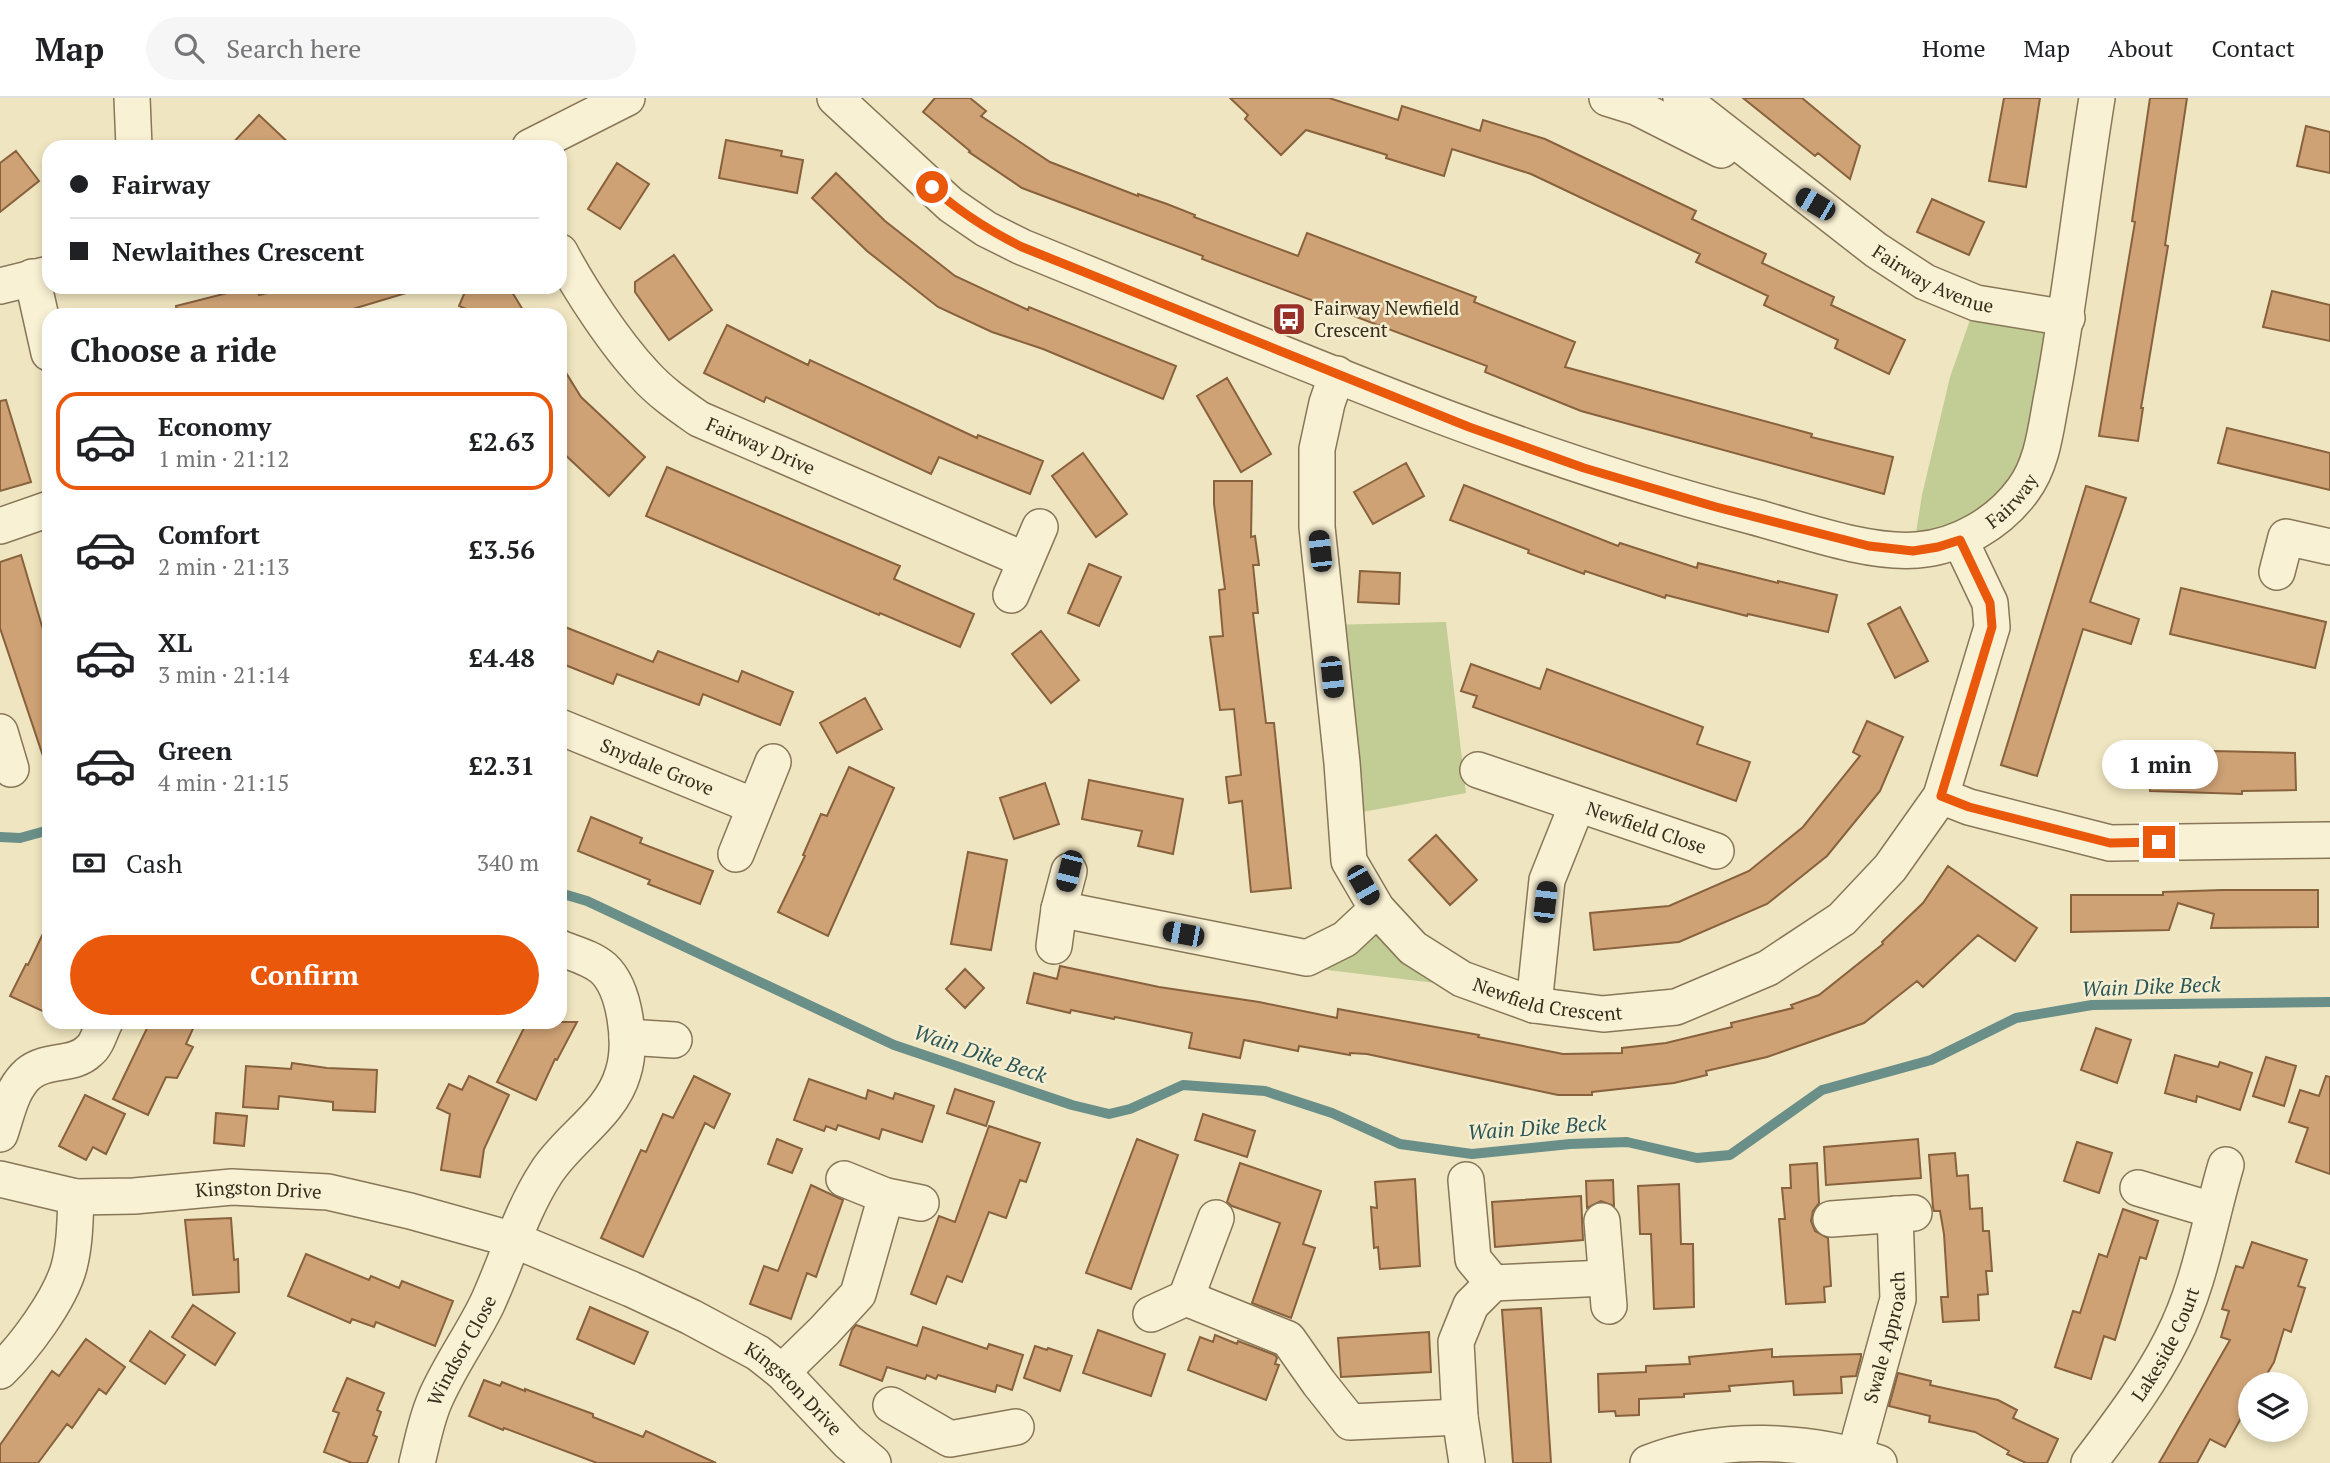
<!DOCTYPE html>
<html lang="en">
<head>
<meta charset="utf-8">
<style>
	body { margin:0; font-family:"PT Serif",serif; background:#f6f6f6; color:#202124; height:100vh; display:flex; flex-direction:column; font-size:26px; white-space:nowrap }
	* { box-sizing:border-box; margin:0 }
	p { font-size:23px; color:#757577 }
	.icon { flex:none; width:38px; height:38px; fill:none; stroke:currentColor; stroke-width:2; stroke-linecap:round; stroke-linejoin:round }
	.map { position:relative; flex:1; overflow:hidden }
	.drawer { position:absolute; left:42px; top:210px; width:525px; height:721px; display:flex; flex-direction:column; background:#fff; border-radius:21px; box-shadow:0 4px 10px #0003 }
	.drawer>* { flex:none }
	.hud { position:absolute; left:42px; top:42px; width:525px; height:154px; border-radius:21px; box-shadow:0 4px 10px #0003; display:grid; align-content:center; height:154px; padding:0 28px; background:#fff }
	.buttons { position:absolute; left:2238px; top:1274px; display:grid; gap:14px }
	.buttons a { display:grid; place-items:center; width:70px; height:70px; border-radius:50%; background:#fff; box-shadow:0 4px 10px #0003; font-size:35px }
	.end { position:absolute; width:32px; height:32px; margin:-16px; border:9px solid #ea580c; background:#fff; box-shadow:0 0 0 4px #fff }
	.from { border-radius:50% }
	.bubble { position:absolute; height:49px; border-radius:24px; background:#fff; box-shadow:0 4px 10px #0003; font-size:23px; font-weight:600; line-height:49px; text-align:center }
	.car { position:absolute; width:21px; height:42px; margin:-21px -10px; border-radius:9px; box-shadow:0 0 5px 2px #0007; background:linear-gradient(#222 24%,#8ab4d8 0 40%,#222 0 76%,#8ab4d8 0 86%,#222 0) }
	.hud b { display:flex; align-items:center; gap:24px; height:66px; font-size:26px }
	.hud b+b { border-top:2px solid #e0e0e0 }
	.hud i { width:18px; height:18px; background:#202124 }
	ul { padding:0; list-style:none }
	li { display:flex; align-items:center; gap:21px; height:98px; margin:0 14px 10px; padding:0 14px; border:4px solid transparent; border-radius:21px }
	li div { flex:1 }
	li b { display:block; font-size:26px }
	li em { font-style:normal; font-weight:600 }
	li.active { border-color:#ea580c }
	li>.icon { width:63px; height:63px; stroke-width:1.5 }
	h2 { padding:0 28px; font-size:32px; line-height:84px }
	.pay { display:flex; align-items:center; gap:18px; height:77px; padding:0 28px; font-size:26px }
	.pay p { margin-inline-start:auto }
	.action { display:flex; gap:14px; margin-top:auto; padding:14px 28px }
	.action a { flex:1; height:80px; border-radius:42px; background:#ea580c; color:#fff; font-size:28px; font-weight:600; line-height:80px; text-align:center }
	header { display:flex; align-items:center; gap:42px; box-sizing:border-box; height:98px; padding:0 35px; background:#fff; border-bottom:2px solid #e0e0e0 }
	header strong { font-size:33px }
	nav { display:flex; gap:38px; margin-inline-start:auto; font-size:24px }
	.search { width:490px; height:63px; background:#f6f6f6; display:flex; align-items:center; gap:18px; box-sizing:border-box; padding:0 24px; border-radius:38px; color:#757577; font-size:26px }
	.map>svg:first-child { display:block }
</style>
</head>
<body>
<header>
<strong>Map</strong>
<div class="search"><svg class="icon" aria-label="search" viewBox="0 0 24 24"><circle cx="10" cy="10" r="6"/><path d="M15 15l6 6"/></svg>Search here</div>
<nav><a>Home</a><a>Map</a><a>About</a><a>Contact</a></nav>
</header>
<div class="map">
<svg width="2330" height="1365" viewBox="0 0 2330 1365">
	<rect width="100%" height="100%" fill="#efe5c0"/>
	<!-- green -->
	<path fill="#c1cd94" d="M1976 205 2067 220 2024 391 1913 453 1922 397 1950 279Z
		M1446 524 1466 695 1346 717 1327 527Z
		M1377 811 1452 887 1311 870Z"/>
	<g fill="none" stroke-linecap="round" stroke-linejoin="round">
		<!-- stream -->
		<path stroke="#6a8f89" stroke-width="10" d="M0 739 20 740 49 732
			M560 795 587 803 894 947 1072 1007 1109 1016 1130 1011 1183 987 1265 993 1332 1015 1400 1046 1472 1056 1570 1046 1627 1044 1697 1060 1730 1057 1822 992 1931 962 2016 920 2092 907 2330 904"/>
	</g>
	<!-- building -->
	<path fill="#cea275" stroke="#88613d" stroke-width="2" d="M935 0H970L986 13 981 18 1050 64 1138 98V96L1167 106 1195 117 1194 119 1298 158 1307 135 1476 199 1474 204 1575 244 1565 269 1812 336 1811 339 1893 359 1884 396 1581 313 1485 274 1487 268 1202 161 1203 158 1022 90 969 54 970 53 923 14Z
		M1230 0H1329L1398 22 1402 8 1480 33 1483 22 1545 41 1696 113 1692 121 1766 156 1762 165 1834 199 1831 207 1905 242 1889 276 1835 250 1838 242 1764 207 1768 198 1696 164 1700 156 1531 76 1452 51 1444 78 1386 60 1387 57 1306 32 1281 57 1245 21 1248 17Z
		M1743 0H1802L1860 48 1850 81 1818 55 1815 58Z
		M2004 0H2040L2026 89 1989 83Z
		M2150 0H2187L2165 147 2168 148 2141 310H2143L2138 343 2099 338 2135 124 2132 123Z
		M259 17 293 49H229Z
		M2306 28 2330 34V75L2297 68Z
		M726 42 782 53 781 58 803 62 797 95 719 80Z
		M16 53 39 83 0 114V65Z
		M617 65 649 86 620 131 588 111Z
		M836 75 885 123 955 178 1028 212 1029 209 1176 268 1163 301 1043 251 992 234 938 209 867 153 812 100Z
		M1932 101 1984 124 1969 157 1917 134Z
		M674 157 712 212 669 242 635 194V184Z
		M251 189H257L259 197 294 189H405L406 195 333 217H177L176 208Z
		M467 189H509L526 217H480L459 208Z
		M2272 193 2330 207V243L2263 229Z
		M727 227 808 267 810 262 977 340 978 337 1043 363 1030 396 939 359 931 376 766 299 764 304 704 275Z
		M560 265 581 299 645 359 609 398 560 352Z
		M1227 280 1271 356 1241 374 1197 298Z
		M6 302 31 384 0 393V303Z
		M2227 330 2330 355V392L2218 365Z
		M1083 355 1127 416 1096 439 1052 378Z
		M1406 365 1424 398 1373 426 1354 394Z
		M667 369 900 468 894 481 974 516 960 549 880 515 879 517 646 418Z
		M1214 383H1252L1251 439 1255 438 1259 467H1253L1258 515H1253L1266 625H1274L1291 790 1251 794 1242 703 1229 705 1226 679 1241 677 1234 611 1220 612 1210 539 1223 538 1219 492 1225 491 1214 406Z
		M1464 387 1618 448 1620 445 1697 470 1698 465 1778 485V483L1837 497 1828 534 1748 516 1747 518 1666 497 1665 500 1585 473 1584 476 1528 455 1529 452 1450 422Z
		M2086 388 2126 400 2090 504 2139 521 2131 546 2083 531 2037 678 2001 667Z
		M21 457 49 552V657L43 658 0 530V464Z
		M1089 466 1121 479 1099 528 1068 515Z
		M1360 473 1400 475 1399 506 1358 504Z
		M2181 490 2326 524 2315 570 2170 536Z
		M1900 509 1928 563 1895 580 1868 526Z
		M560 527 653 564 658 553 738 584 742 573 793 594 780 627 703 596 699 607 617 576 613 586 560 565Z
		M1041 533 1079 582 1051 605 1012 556Z
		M1471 566 1540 591 1547 571 1703 629 1697 646 1750 664 1736 703 1473 609 1477 598 1461 593Z
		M865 600 882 631 837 655 820 625Z
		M1867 623 1903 639 1880 693 1827 758 1767 806 1679 844 1594 852 1590 815 1669 808 1749 773 1803 729 1860 658 1853 654Z
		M2213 653 2295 655 2296 692 2242 693V696L2150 693V659L2200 658V656L2213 657Z
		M849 669 894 690 828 838 778 814 805 758 803 757 821 716 827 718Z
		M1089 682 1183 701 1173 756 1138 748 1142 733 1082 721Z
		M1045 685 1059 726 1014 741 1000 700Z
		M591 719 642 740 640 745 713 773 700 806 648 786 650 782 578 753Z
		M1436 737 1477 782 1450 807 1409 762Z
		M968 754 1007 762 991 852 951 846Z
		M1948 768 2037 830 2015 863 1978 837 1923 889 1917 883 1864 925 1767 959 1706 973 1707 977 1674 985 1592 994V997H1558L1367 956 1350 955V957L1299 948 1298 953 1244 942 1240 960 1189 950 1192 935 1115 919 1114 921 1071 912 1070 915 1027 905 1034 875 1057 881 1060 868 1159 889 1259 904 1337 920 1338 911 1479 937 1478 939 1563 956 1622 955V950L1666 945 1732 929 1731 925 1793 910 1791 907 1819 897 1883 846 1882 844 1923 805Z
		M2222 792H2318V829L2211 830 2214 816 2178 805 2169 832 2071 834V797H2163V794Z
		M49 823V916L10 898 26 866 28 867Z
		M965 871 984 890 965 910 946 891Z
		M150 924H196L186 946 193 949 177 980 166 979 148 1017 113 1001Z
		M527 924H577L557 962 555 961 536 1002 497 984Z
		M2096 930 2131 942 2117 985 2081 972Z
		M2175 957 2218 969 2220 964 2252 975 2240 1012 2197 998 2196 1004 2165 995Z
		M2266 959 2296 968 2284 1008 2253 998Z
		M292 965 327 970 377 972 375 1014 333 1012V1004L279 998 278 1011 243 1009 246 968 291 971Z
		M469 978 509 997 484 1051 480 1079 441 1072 450 1016 437 1010 449 986 462 992Z
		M694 978 730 996 714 1030 705 1025 643 1159 601 1140 641 1052 646 1054 663 1016 673 1020Z
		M2326 978 2330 979V1076L2296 1064 2308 1030 2289 1024 2300 992 2319 998Z
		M809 981 866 1001 868 992 893 1001 895 995 934 1008 922 1044 882 1031 879 1041 838 1027 836 1032 826 1028 824 1033 794 1022Z
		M955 991 994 1004 986 1028 947 1015Z
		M85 997 125 1016 106 1056 93 1049 86 1062 59 1048Z
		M216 1015 247 1018 244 1048 214 1045Z
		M1203 1016 1255 1033 1247 1059 1195 1042Z
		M989 1028 1040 1045 1026 1084 1020 1082 1006 1120 989 1114 962 1184 947 1178 936 1206 911 1196 939 1118 955 1124Z
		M777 1041 802 1051 792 1075 768 1066Z
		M1137 1041 1178 1057 1131 1191 1086 1175Z
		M1918 1041 1921 1080 1826 1087 1824 1049Z
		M2077 1044 2112 1055 2099 1095 2064 1083Z
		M1955 1055 1957 1078 1968 1077 1970 1111 1982 1110 1983 1133H1989L1992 1173H1986L1988 1196 1978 1197 1979 1222 1943 1224 1941 1199H1948L1944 1136 1940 1113H1934L1933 1109 1929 1057Z
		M1240 1065 1321 1093 1303 1146 1315 1150 1291 1220 1252 1205 1280 1125 1232 1108 1227 1104Z
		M1817 1065 1819 1105 1813 1113 1811 1123 1815 1133 1828 1140 1831 1188 1824 1189 1825 1204 1786 1206 1779 1121H1785L1782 1090H1791L1790 1067Z
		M1415 1081 1420 1168 1380 1171 1378 1149 1374 1150 1371 1109 1377 1110 1375 1084Z
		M1613 1082 1614 1108 1601 1103 1587 1110 1586 1083Z
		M1679 1086 1681 1146H1693L1694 1209 1654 1211 1651 1136H1640L1638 1088Z
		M811 1087 843 1102 816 1179 807 1175 791 1221 750 1206 764 1168 778 1173Z
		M1581 1098 1583 1142 1495 1149 1492 1104Z
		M2123 1111 2158 1123 2146 1161 2140 1159 2115 1242 2104 1238 2091 1281 2055 1269 2073 1213 2080 1215 2099 1156 2107 1159Z
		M231 1120 234 1162 238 1161 239 1194 193 1197 185 1122Z
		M2252 1144 2307 1162 2298 1188 2305 1190 2291 1234 2284 1231 2274 1264 2261 1286H2250V1304L2225 1349 2210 1341 2197 1365H2159L2230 1242 2221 1239 2229 1213 2222 1211 2236 1168 2243 1170Z
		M306 1156 369 1182 371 1178 399 1190 402 1183 453 1203 435 1248 376 1224 374 1229 352 1221 350 1225 288 1198Z
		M193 1207 235 1235 215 1267 172 1239Z
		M590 1209 648 1234 634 1266 577 1241Z
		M1541 1210 1551 1365H1513L1502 1212Z
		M856 1227 917 1248 923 1229 987 1251 989 1246 1023 1257 1012 1292 997 1287 995 1294 938 1277 936 1281 927 1277 925 1281 887 1269 882 1283 840 1267 852 1232Z
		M1098 1232 1165 1256 1151 1298 1083 1275Z
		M150 1233 185 1257 165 1286 130 1263Z
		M1429 1234 1431 1274 1341 1279 1338 1240Z
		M1215 1237 1237 1246 1238 1243 1275 1257 1277 1260 1275 1266 1279 1267 1266 1302 1188 1272 1200 1239 1213 1244Z
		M86 1241 125 1269 106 1296 99 1291 72 1330 67 1326 38 1365H0V1347L52 1273 59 1278Z
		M1035 1248 1047 1252 1048 1250 1072 1258 1060 1293 1024 1280Z
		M1772 1251V1259L1861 1256V1259L1856 1278 1841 1279 1842 1295 1794 1297 1793 1283 1729 1288 1730 1293 1684 1296V1299L1639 1301V1317L1616 1318 1615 1313 1599 1314 1598 1276 1646 1274V1268L1690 1266 1689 1259Z
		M1898 1275 1931 1283 1930 1287 1998 1302 2017 1312 2013 1320 2058 1341 2047 1365H2026L2007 1356 2009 1353 1975 1334 1929 1324 1930 1318 1889 1308Z
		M347 1280 384 1295 377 1312 381 1314 373 1337 377 1339 367 1365H352L324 1354 339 1315 333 1313Z
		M484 1282 500 1288 502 1284 525 1293V1291L593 1316V1319L643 1339 646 1333 716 1365H597L504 1330 503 1332 469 1318Z"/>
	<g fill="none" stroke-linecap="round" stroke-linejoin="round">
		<!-- minor casing -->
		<g stroke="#887658" stroke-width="38">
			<g id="minor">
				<path d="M132 0 134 49"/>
				<path id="s1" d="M835 0 951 107 986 131 1022 149C1262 246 1500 353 1751 418 1800 431 1867 456 1917 452 1958 449 1999 425 2023 392 2044 364 2046 326 2053 293 2071 196 2081 98 2097 0"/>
				<path d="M1607 0 1636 9 1721 52"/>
				<path id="s2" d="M1681 0 1876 152 1925 184 1976 205 2067 220"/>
				<path d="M530 49 627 0"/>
				<path id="s3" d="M560 154C580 192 615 245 644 276 660 294 679 307 699 321L1025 462"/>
				<path d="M32 179 49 255"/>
				<path d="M0 188 49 176"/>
				<path id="s4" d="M1337 276 1327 305 1317 351V429L1342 665 1349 763 1377 811 1413 850 1462 881 1534 907 1603 916 1676 909 1768 870 1842 821 1890 770 1941 698 1992 529 1990 505 1960 442"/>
				<path d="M0 428 49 411"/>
				<path d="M2277 474 2286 439 2330 449"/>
				<path d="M1011 497 1040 429"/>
				<path id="s5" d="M560 629 754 708"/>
				<path d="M0 634 11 671"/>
				<path id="s6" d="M1478 672 1716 753"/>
				<path d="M1941 698 1969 709 2110 745 2330 742"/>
				<path d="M736 756 773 664"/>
				<path d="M1059 811 1307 860 1345 841 1377 811"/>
				<path d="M1054 848 1059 811 1069 773"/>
				<path d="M1534 907 1547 782 1577 707"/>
				<path d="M627 939 674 942"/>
				<path d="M0 1036C7 1016 11 991 28 976 47 960 73 969 89 953 97 947 100 933 105 924"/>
				<path id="s7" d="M0 1081 76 1099 134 1098 232 1089 328 1094 410 1113 514 1142 631 1191 691 1219 758 1255 782 1274 848 1344 873 1365"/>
				<path d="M844 1081 886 1098 921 1105"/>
				<path d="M1466 1082 1473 1161 1493 1185"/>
				<path d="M2138 1090 2212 1112"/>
				<path d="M1831 1121 1914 1115"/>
				<path d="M1602 1123 1609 1208"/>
				<path d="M1186 1200 1288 1241 1319 1285 1350 1324 1460 1319"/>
				<path d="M1151 1216 1186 1200 1216 1120"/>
				<path d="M0 1273C24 1250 60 1202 69 1169 75 1146 75 1123 76 1099"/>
				<path d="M782 1274 824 1233 858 1196 886 1098"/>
				<path d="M891 1307 950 1341 1016 1329"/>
				<path id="s8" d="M1855 1357 1898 1201 1895 1116"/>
				<path id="s9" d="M417 1365C422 1345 426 1323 434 1304 448 1270 471 1239 487 1206 507 1163 520 1115 546 1075 568 1040 611 1017 623 975 632 947 626 891 603 870 591 860 575 856 560 850"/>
				<path d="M1467 1365 1460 1319 1456 1244 1471 1207 1493 1185 1606 1180"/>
				<path d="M1648 1365C1719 1337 1808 1341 1879 1365"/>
				<path id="s10" d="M2089 1365C2119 1325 2150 1285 2172 1241 2200 1187 2209 1124 2226 1067"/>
			</g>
		</g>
		<!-- minor -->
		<use href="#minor" stroke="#f9f1d4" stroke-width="35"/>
	</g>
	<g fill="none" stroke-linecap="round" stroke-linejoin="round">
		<!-- route -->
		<path stroke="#ea580c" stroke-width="9" d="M932 89C959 114 988 132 1022 149L1469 329 1584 370 1716 409 1869 448 1913 453 1938 449 1960 442 1990 505 1992 529 1941 698 1969 709 2110 745 2159 744"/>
	</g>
	<!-- icons -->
	<defs>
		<g id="bus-square" transform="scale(1.75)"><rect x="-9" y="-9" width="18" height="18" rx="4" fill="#993027" stroke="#f6eed0"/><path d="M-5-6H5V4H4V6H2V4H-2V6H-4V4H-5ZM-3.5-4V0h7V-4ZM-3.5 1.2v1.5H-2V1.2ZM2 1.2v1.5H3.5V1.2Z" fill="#fff"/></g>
	</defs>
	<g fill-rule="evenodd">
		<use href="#bus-square" x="1289" y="221"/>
	</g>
	<g text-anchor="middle" stroke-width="5" stroke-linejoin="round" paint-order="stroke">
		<!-- street labels -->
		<g font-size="19" fill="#382c1d" stroke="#f6eed0">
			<text dy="7" stroke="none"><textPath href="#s2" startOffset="312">Fairway Avenue</textPath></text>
			<text dy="7" stroke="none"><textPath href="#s3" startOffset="287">Fairway Drive</textPath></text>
			<text dy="7" stroke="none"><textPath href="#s1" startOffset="1298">Fairway</textPath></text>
			<text dy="7" stroke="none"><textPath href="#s5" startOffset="105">Snydale Grove</textPath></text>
			<text dy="7" stroke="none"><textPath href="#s6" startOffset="178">Newfield Close</textPath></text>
			<text dy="7" stroke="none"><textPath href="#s4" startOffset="747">Newfield Crescent</textPath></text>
			<text dy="7" stroke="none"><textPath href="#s7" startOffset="261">Kingston Drive</textPath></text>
			<text dy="7" stroke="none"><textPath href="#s8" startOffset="122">Swale Approach</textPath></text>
			<text dy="7" stroke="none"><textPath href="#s10" startOffset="142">Lakeside Court</textPath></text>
			<text dy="7" stroke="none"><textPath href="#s9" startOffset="122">Windsor Close</textPath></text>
			<text dy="7" stroke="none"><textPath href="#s7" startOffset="842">Kingston Drive</textPath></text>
		</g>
		<!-- poi labels -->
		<g font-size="19" fill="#382c1d" stroke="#f6eed0" text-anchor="start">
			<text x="1314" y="217">Fairway Newfield<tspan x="1314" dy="22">Crescent</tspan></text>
		</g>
		<!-- water labels -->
		<g font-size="21" font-style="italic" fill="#2b5758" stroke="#f6eed0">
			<text transform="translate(2151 889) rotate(-2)" y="7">Wain Dike Beck</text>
			<text transform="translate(980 956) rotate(19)" y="7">Wain Dike Beck</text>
			<text transform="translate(1537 1030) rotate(-4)" y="7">Wain Dike Beck</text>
		</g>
	</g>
</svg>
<div class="buttons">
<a><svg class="icon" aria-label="layers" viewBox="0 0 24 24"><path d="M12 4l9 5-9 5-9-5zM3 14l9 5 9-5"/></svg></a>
</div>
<i class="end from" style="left:932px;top:89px"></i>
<i class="end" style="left:2159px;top:744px"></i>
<div class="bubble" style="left:2102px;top:642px;width:116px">1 min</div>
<i class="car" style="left:1815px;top:106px;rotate:300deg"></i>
<i class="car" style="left:1320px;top:453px;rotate:354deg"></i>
<i class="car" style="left:1332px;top:579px;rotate:174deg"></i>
<i class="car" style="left:1069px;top:773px;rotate:194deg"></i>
<i class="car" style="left:1363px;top:787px;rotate:150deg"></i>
<i class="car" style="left:1545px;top:804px;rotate:7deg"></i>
<i class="car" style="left:1183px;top:836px;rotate:281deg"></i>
<div class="hud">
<b><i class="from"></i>Fairway</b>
<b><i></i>Newlaithes Crescent</b>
</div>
<section class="drawer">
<h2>Choose a ride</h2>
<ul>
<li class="active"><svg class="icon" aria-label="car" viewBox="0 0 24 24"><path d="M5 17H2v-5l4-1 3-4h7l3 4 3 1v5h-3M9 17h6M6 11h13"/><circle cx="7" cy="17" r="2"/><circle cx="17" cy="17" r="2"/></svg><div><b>Economy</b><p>1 min · 21:12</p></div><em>£2.63</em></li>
<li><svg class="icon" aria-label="car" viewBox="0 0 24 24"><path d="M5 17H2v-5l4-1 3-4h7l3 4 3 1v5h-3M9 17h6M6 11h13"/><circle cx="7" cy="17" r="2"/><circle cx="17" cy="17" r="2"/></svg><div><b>Comfort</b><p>2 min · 21:13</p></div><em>£3.56</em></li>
<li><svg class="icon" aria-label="car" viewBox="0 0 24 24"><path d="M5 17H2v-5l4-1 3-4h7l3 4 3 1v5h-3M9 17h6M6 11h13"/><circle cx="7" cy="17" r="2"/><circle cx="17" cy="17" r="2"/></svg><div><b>XL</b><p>3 min · 21:14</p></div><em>£4.48</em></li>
<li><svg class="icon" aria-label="car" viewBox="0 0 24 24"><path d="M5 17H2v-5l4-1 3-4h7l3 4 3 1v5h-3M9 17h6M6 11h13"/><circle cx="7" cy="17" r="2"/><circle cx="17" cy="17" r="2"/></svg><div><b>Green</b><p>4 min · 21:15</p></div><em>£2.31</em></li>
</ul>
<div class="pay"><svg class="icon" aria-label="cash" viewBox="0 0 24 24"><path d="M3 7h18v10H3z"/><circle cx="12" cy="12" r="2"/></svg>Cash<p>340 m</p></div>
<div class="action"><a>Confirm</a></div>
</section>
</div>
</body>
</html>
